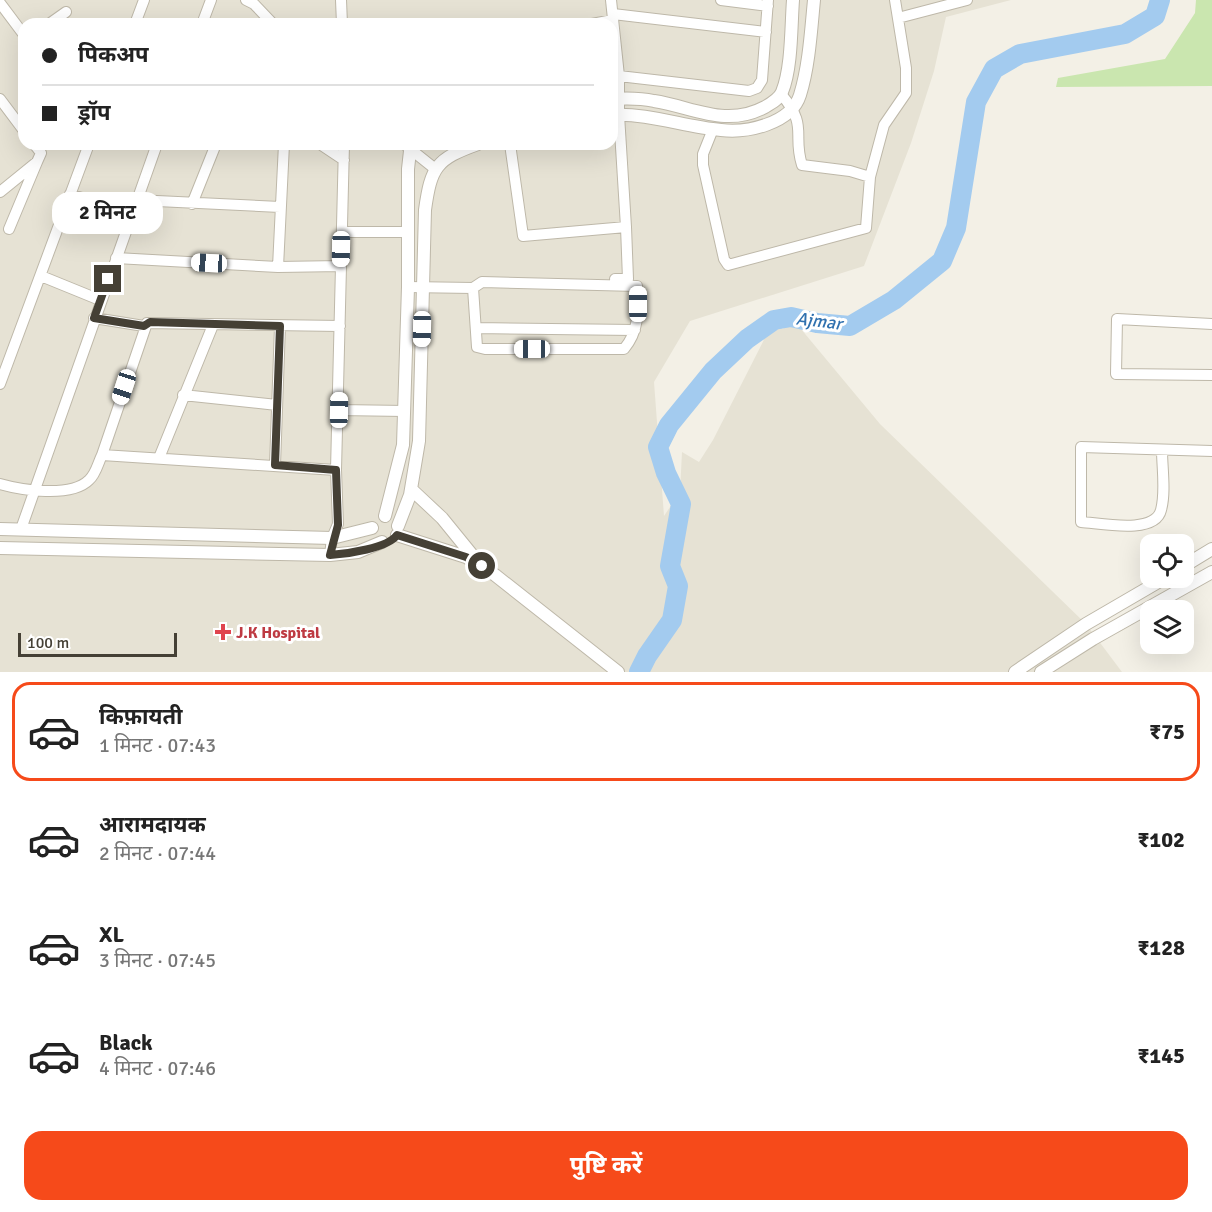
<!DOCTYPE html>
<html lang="hi">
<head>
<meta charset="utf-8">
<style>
	body { margin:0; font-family:Signika,"Noto Sans Devanagari",sans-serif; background:#f2f2f2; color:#222; height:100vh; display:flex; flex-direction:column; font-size:22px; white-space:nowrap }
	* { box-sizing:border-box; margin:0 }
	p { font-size:20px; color:#767676 }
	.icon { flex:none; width:33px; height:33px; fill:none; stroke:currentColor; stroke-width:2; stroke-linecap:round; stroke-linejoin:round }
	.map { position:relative; height:672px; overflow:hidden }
	.drawer { display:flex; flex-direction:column; background:#fff; flex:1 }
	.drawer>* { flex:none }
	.hud { position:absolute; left:18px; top:18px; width:600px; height:132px; border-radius:18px; box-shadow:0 6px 24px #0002; display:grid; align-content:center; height:132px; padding:0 24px; background:#fff }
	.fabs { position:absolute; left:1140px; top:534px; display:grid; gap:12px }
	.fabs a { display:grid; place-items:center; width:54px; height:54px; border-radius:12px; background:#fff; box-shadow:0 6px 24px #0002; font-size:30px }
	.scale { position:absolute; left:18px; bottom:15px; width:159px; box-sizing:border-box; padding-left:6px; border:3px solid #454035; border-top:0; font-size:16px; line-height:21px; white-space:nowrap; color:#454035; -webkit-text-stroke:4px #fff; paint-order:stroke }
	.end { position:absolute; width:27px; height:27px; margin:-14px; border:8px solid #454035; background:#fff; box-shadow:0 0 0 3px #fff }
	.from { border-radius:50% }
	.bubble { position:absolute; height:42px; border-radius:18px; background:#fff; box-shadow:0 6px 24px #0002; font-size:20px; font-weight:700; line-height:42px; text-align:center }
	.car { position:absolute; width:18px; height:36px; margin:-18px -9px; border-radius:8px; box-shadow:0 0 4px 2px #0007; background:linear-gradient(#fff 24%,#345 0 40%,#fff 0 76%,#345 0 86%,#fff 0) }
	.hud b { display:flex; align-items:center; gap:21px; height:57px; font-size:22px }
	.hud b+b { border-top:2px solid #e0e0e0 }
	.hud i { width:15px; height:15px; background:#222 }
	ul { padding:10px 0 0; list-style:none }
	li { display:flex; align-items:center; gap:18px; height:99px; margin:0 12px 9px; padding:0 12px; border:3px solid transparent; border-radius:18px }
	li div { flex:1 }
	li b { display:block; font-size:22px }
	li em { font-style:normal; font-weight:700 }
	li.selected { border-color:#f64a1a }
	li>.icon { width:54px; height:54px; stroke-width:1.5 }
	.button { display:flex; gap:12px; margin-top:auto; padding:12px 24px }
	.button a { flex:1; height:69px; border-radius:18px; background:#f64a1a; color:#fff; font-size:24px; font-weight:700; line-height:69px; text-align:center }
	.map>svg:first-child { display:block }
</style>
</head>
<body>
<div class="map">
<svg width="1212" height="672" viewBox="0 0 1212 672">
	<rect width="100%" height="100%" fill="#f3f0e6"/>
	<!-- residential -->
	<path fill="#e6e2d4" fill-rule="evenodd" d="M0 0H1011L946 17 934 71 911 143 864 266 690 321 654 382 664 516 680 492 682 452 699 462 713 440 774 320 783 329 791 317 880 424 1086 624 1122 672H0ZM24 24H612V144H24Z"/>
	<!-- green -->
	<path fill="#cae6af" d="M1196 0H1212V86L1056 87 1058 78 1165 59 1195 13Z"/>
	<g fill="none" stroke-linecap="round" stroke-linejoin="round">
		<!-- river -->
		<path stroke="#a3cbef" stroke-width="20" d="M639 672 647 656 672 620 678 586 670 566 681 504 666 473 658 447 669 425 713 371 747 339 774 320 791 317 817 323 850 326 894 300 942 261 956 228 976 102 994 69 1020 54 1125 34 1155 16 1160 0"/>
		<!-- minor casing -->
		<g stroke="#beb8a9" stroke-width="12">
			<path id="minor" d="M246 0 254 4 273 24
				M341 0 342 24
				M721 0 768 6
				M0 3 24 35
				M613 14 766 32
				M898 18 967 0
				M49 24 66 12
				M135 24 144 0
				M202 24 211 0
				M592 24 613 20
				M619 76 749 91 757 88 762 80 768 0
				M781 94C809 127 792 133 802 165L850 171 870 177
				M0 99 24 131
				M713 129 703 154V165L724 259 728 265 866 228 870 177 884 125 906 93V68L895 0
				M320 144 344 160
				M404 144 434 168
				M510 144 523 236 626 227 619 115V76L611 0
				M0 192 37 162 41 153 34 144
				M70 194 131 215
				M136 200 280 207
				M192 204 216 144
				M9 229 37 162
				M342 232H408
				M116 258 278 267 341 266
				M278 267 284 144
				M41 276 100 300
				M615 279H628L626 227
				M482 282 637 286C638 310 640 330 624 349H485L477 347 473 288Z
				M408 287 473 288
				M94 318 144 326
				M1212 324 1117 319 1116 374 1212 375
				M476 328 635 330
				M0 384 89 144
				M183 395 277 405
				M339 410 405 411
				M1162 450C1162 468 1166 492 1161 510 1155 535 1100 523 1081 522V447L1212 451
				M159 458 213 325
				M275 465 280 326
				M336 470 102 455 147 323 340 326
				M0 484C21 490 71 498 89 480 96 474 98 463 102 455
				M21 529 157 144
				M330 555 332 538 338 524 336 470 344 144"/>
		</g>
		<!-- tertiary casing -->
		<g stroke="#beb8a9" stroke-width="14">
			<path id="tertiary" d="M612 99C626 98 640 98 654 101 693 107 726 128 765 107 772 103 779 99 782 92 792 68 791 26 793 0
				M612 115C650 113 684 127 721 130 747 133 791 124 800 95 809 66 811 31 814 0
				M411 489 442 518 477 561
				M385 516 403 445 408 287V169L410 151 415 144
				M398 526 410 495 419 441 425 210C431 167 436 159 478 144
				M0 529 332 538 372 528
				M397 535 466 557 495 575 618 672
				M0 548 330 555 358 552 382 542
				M1184 566 1212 549
				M1015 672 1086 624 1165 578
				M1041 672 1093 639 1212 572"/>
		</g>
		<!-- minor -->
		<use href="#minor" stroke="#fff" stroke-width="10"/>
		<!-- tertiary -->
		<use href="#tertiary" stroke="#fff" stroke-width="12"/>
	</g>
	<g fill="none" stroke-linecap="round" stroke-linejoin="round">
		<!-- route -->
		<path stroke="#454035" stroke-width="8" d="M108 279 94 318 144 326 150 322 280 326 275 465 336 470 338 525 330 555C347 554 388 548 397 535L466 557 482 566"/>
	</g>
	<!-- markers -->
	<path fill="#e0444e" stroke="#fff" stroke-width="2" d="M220 623h6v6h6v6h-6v6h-6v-6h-6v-6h6z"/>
	<g text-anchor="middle" stroke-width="6" stroke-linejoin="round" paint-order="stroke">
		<!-- health labels -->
		<g font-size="16" font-weight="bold" fill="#be3a42" stroke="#fff" text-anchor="start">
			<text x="236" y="638">J.K Hospital</text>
		</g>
		<!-- water labels -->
		<g font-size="18" font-style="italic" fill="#3071af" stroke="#fff">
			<text transform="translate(819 321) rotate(7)" y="6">Ajmar</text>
		</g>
	</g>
</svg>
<div class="fabs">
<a><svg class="icon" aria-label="locate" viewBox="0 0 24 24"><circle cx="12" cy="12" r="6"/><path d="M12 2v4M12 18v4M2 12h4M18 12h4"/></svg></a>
<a><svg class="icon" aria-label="layers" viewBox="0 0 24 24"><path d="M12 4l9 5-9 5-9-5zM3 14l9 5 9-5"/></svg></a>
</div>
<div class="scale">100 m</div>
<i class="end from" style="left:482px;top:566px"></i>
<i class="end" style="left:108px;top:279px"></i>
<div class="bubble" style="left:52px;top:192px;width:111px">2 मिनट</div>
<i class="car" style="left:341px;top:249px;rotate:181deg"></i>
<i class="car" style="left:209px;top:263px;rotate:273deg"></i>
<i class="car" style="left:638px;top:304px;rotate:0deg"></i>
<i class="car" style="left:422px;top:329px;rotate:181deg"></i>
<i class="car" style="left:532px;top:349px;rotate:270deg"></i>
<i class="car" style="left:124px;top:387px;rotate:198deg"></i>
<i class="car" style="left:339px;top:410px;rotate:1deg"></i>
<div class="hud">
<b><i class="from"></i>पिकअप</b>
<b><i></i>ड्रॉप</b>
</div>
</div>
<section class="drawer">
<ul>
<li class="selected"><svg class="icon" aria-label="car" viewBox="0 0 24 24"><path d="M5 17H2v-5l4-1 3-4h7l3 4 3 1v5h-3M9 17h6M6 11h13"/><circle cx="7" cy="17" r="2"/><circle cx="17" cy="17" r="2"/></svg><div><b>किफ़ायती</b><p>1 मिनट · 07:43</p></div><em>₹75</em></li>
<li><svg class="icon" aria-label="car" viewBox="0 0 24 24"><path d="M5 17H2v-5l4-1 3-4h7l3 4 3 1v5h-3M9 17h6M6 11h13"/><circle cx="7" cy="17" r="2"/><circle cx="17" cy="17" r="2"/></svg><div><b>आरामदायक</b><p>2 मिनट · 07:44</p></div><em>₹102</em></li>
<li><svg class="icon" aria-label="car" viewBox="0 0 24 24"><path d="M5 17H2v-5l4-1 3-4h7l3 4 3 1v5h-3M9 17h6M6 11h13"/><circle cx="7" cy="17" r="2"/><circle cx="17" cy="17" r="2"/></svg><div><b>XL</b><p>3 मिनट · 07:45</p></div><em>₹128</em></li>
<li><svg class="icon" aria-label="car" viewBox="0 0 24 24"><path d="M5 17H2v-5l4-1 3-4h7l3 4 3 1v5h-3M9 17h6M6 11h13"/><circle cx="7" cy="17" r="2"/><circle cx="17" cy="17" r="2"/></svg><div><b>Black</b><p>4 मिनट · 07:46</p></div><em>₹145</em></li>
</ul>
<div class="button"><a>पुष्टि करें</a></div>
</section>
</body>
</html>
